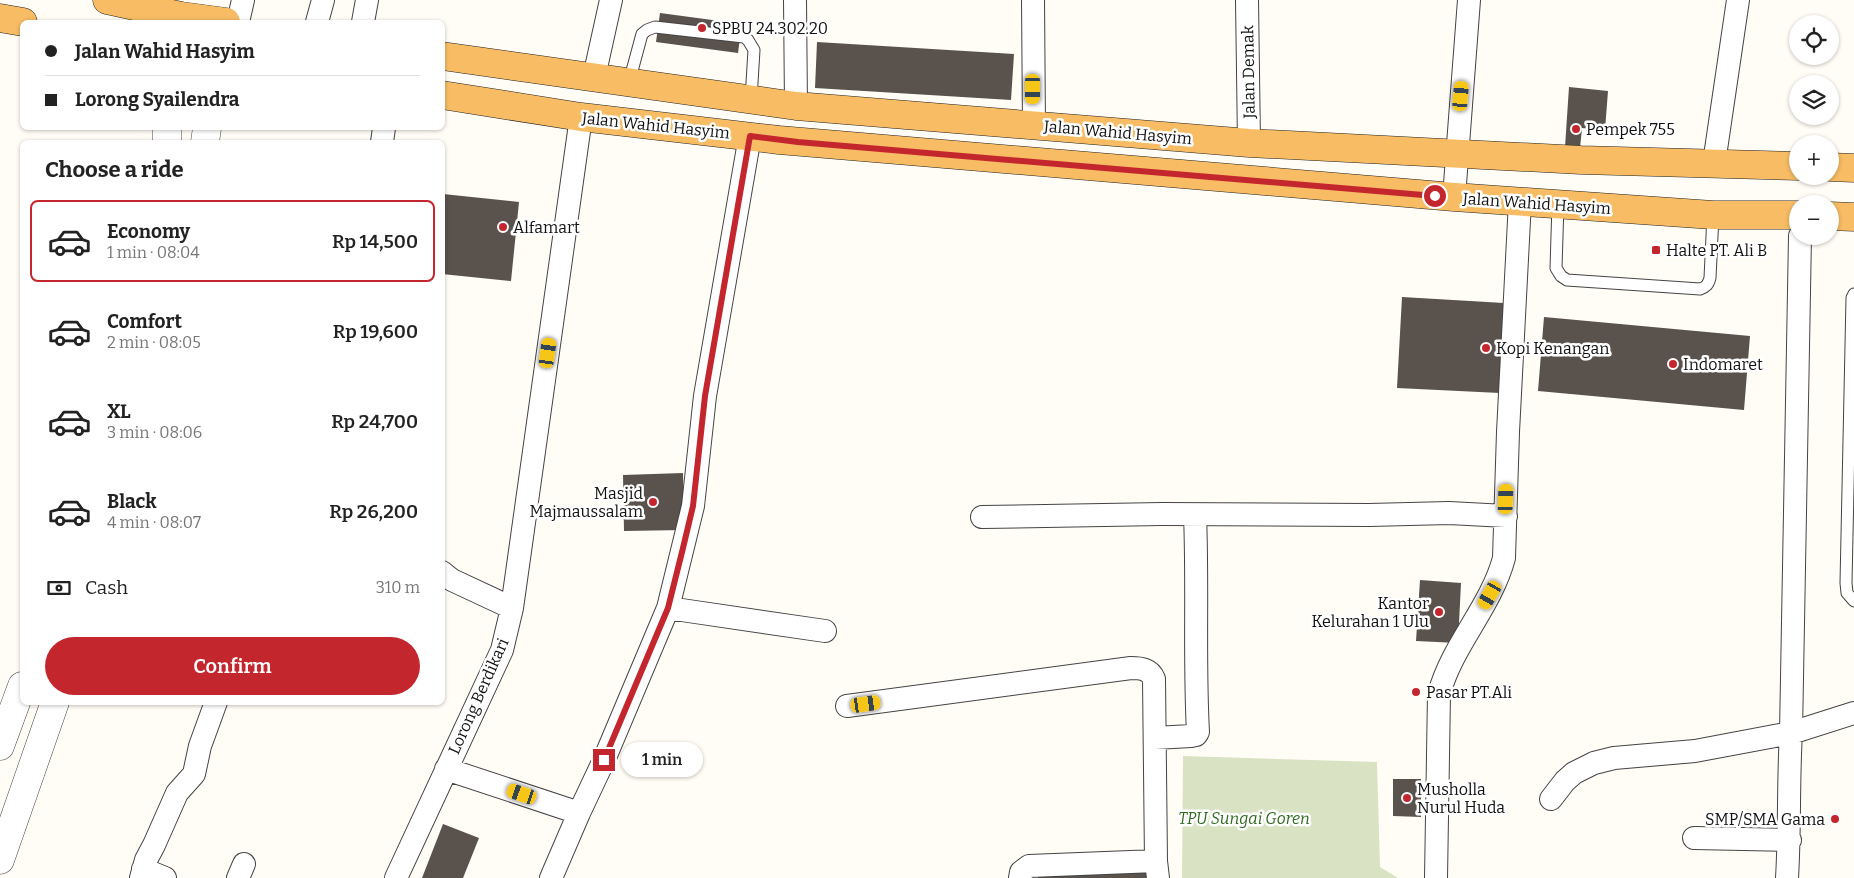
<!DOCTYPE html>
<html lang="en">
<head>
<meta charset="utf-8">
<style>
	body { margin:0; font-family:Bitter,serif; background:#f6f6f6; color:#222; height:100vh; display:flex; flex-direction:column; font-size:19px; white-space:nowrap }
	* { box-sizing:border-box; margin:0 }
	p { font-size:16px; color:#767676 }
	.icon { flex:none; width:28px; height:28px; fill:none; stroke:currentColor; stroke-width:2; stroke-linecap:round; stroke-linejoin:round }
	.map { position:relative; flex:1; overflow:hidden }
	.details { position:absolute; left:20px; top:140px; width:425px; height:565px; display:flex; flex-direction:column; background:#fff; border-radius:8px; box-shadow:0 1px 4px #0004 }
	.details>* { flex:none }
	.top-card { position:absolute; left:20px; top:20px; width:425px; height:110px; border-radius:8px; box-shadow:0 1px 4px #0004; display:grid; align-content:center; height:110px; padding:0 25px; background:#fff }
	.fabs { position:absolute; left:1789px; top:15px; display:grid; gap:10px }
	.fabs a { display:grid; place-items:center; width:50px; height:50px; border-radius:50%; background:#fff; box-shadow:0 1px 4px #0004; font-size:25px }
	.end { position:absolute; width:22px; height:22px; margin:-11px; border:6px solid #c4262e; background:#fff; box-shadow:0 0 0 2px #fff }
	.from { border-radius:50% }
	.bubble { position:absolute; height:35px; border-radius:18px; background:#fff; box-shadow:0 1px 4px #0004; font-size:16px; font-weight:600; line-height:35px; text-align:center }
	.car { position:absolute; width:15px; height:30px; margin:-15px -8px; border-radius:6px; box-shadow:0 0 4px 1px #0007; background:linear-gradient(#f5c518 24%,#345 0 40%,#f5c518 0 76%,#345 0 86%,#f5c518 0) }
	.top-card b { display:flex; align-items:center; gap:18px; height:48px; font-size:19px }
	.top-card b+b { border-top:1px solid #e0e0e0 }
	.top-card i { width:12px; height:12px; background:#222 }
	ul { padding:0; list-style:none }
	li { display:flex; align-items:center; gap:15px; height:82px; margin:0 10px 8px; padding:0 15px; border:2px solid transparent; border-radius:8px }
	li div { flex:1 }
	li b { display:block; font-size:19px }
	li em { font-style:normal; font-weight:600 }
	li.on { border-color:#c4262e }
	li>.icon { width:45px; height:45px; stroke-width:1.5 }
	h2 { padding:0 25px; font-size:22px; line-height:60px }
	.pay { display:flex; align-items:center; gap:12px; height:55px; padding:0 25px; font-size:19px }
	.pay p { margin-inline-start:auto }
	.button { display:flex; gap:10px; margin-top:auto; padding:10px 25px }
	.button a { flex:1; height:58px; border-radius:30px; background:#c4262e; color:#fff; font-size:20px; font-weight:600; line-height:58px; text-align:center }
	.map>svg:first-child { display:block }
</style>
</head>
<body>
<div class="map">
<svg width="1854" height="878" viewBox="0 0 1854 878">
	<rect width="100%" height="100%" fill="#fffdf5"/>
	<!-- cemetery -->
	<path fill="#d9e3c4" d="M1183 756 1377 762 1380 867 1398 878H1182Z"/>
	<!-- building -->
	<path fill="#5a524d" d="M660 13 742 24 738 53 656 42Z
		M817 42 1014 54 1011 100 815 88Z
		M1569 87 1608 91 1605 130 1582 128 1580 148 1565 147Z
		M443 194 519 202 511 281 442 274Z
		M1402 297 1504 303 1500 393 1397 388Z
		M1544 317 1750 336 1744 410 1538 391Z
		M683 473 684 530 624 531 623 475Z
		M1420 580 1461 583 1458 643 1416 641Z
		M1393 779H1421V817L1393 816Z
		M443 824 479 838 463 878H422Z
		M1149 871V878H1038V876Z"/>
	<g fill="none" stroke-linecap="round" stroke-linejoin="round">
		<!-- service casing -->
		<g stroke="#444" stroke-width="13">
			<path id="service" d="M629 82 642 34 647 30 655 27 744 37 748 40 754 50 751 99
				M1558 204 1556 268 1561 276 1567 280 1700 289C1706 287 1708 285 1710 278L1713 215
				M1854 294 1852 298 1846 583 1847 593 1854 601"/>
		</g>
		<!-- minor casing -->
		<g stroke="#444" stroke-width="24">
			<path id="minor" d="M795 0 796 106
				M1033 0 1034 125
				M1247 0 1249 143
				M238 22 243 0
				M317 22 323 0
				M363 22 367 0
				M594 77 611 0
				M382 142 384 128
				M1714 163 1738 0
				M1454 197 1469 0
				M982 517 1162 514 1369 515 1449 513 1506 516
				M442 572 452 580 512 608
				M668 608 825 631
				M847 706 1131 668C1141 668 1150 669 1154 679L1156 861 1158 878
				M1155 738 1191 736 1196 735 1198 732C1194 660 1198 588 1195 515
				M446 769 579 813
				M1551 799 1565 781 1574 773 1594 763 1614 758 1695 751 1791 733 1854 713
				M1694 838 1790 840
				M143 869 165 878
				M141 878 146 860 154 845 177 793 194 774 200 746 216 702
				M238 878 244 864
				M396 878 502 650 512 608 581 117
				M551 878 579 813 604 760 668 608 693 506 705 396 750 136
				M1020 878 1021 872 1029 866 1156 861
				M1436 878 1439 694C1452 645 1491 607 1504 558L1508 432 1520 201
				M1787 878C1790 830 1788 781 1791 733L1800 236"/>
		</g>
		<!-- tertiary casing -->
		<g stroke="#444" stroke-width="29">
			<path id="tertiary" d="M167 142V128
				M205 142 207 128
				M0 746 22 686
				M0 860 55 702"/>
		</g>
		<!-- trunk casing -->
		<g stroke="#222" stroke-width="29">
			<path id="trunk" d="M107 0 181 16 226 22
				M0 18 23 22
				M442 56 796 106 1249 143 1581 160 1798 166
				M442 95 581 117 779 140 1454 197 1713 215H1798
				M1830 167 1854 168
				M1830 216 1854 217"/>
		</g>
		<!-- service -->
		<use href="#service" stroke="#fff" stroke-width="11"/>
		<!-- minor -->
		<use href="#minor" stroke="#fff" stroke-width="22"/>
		<!-- tertiary -->
		<use href="#tertiary" stroke="#fff" stroke-width="28"/>
		<!-- trunk -->
		<use href="#trunk" stroke="#f7bc64" stroke-width="28"/>
	</g>
	<g fill="none" stroke-linecap="round" stroke-linejoin="round">
		<!-- route -->
		<path stroke="#c4262e" stroke-width="6" d="M604 760 668 608 683 548 693 506 705 396 750 136 798 142 1435 196"/>
	</g>
	<!-- markers -->
	<g fill="#c4262e" stroke="#fff" stroke-width="2">
		<circle cx="702" cy="28" r="5"/>
		<circle cx="1576" cy="129" r="5"/>
		<circle cx="503" cy="227" r="5"/>
		<rect x="1651" y="245" width="10" height="10" rx="2.5"/>
		<circle cx="1486" cy="348" r="5"/>
		<circle cx="1673" cy="364" r="5"/>
		<circle cx="653" cy="502" r="5"/>
		<circle cx="1439" cy="612" r="5"/>
		<circle cx="1416" cy="692" r="5"/>
		<circle cx="1407" cy="798" r="5"/>
		<circle cx="1835" cy="819" r="5"/>
	</g>
	<g text-anchor="middle" stroke-width="5" stroke-linejoin="round" paint-order="stroke">
		<!-- poi labels -->
		<g font-size="16" fill="#111" stroke="#fff" text-anchor="start">
			<text x="712" y="34">SPBU 24.302.20</text>
			<text x="1586" y="135">Pempek 755</text>
			<text x="513" y="233">Alfamart</text>
			<text x="1666" y="256">Halte PT. Ali B</text>
			<text x="1496" y="354">Kopi Kenangan</text>
			<text x="1683" y="370">Indomaret</text>
			<text x="643" y="499" text-anchor="end">Masjid<tspan x="643" dy="18">Majmaussalam</tspan></text>
			<text x="1429" y="609" text-anchor="end">Kantor<tspan x="1429" dy="18">Kelurahan 1 Ulu</tspan></text>
			<text x="1426" y="698">Pasar PT.Ali</text>
			<text x="1417" y="795">Musholla<tspan x="1417" dy="18">Nurul Huda</tspan></text>
			<text x="1825" y="825" text-anchor="end">SMP/SMA Gama</text>
		</g>
		<!-- street labels -->
		<g font-size="16" fill="#111" stroke="#fff">
			<text transform="translate(1248 72) rotate(-91)" y="6">Jalan Demak</text>
			<text transform="translate(656 125) rotate(6)" y="6">Jalan Wahid Hasyim</text>
			<text transform="translate(1118 132) rotate(5)" y="6">Jalan Wahid Hasyim</text>
			<text transform="translate(1537 203) rotate(4)" y="6">Jalan Wahid Hasyim</text>
			<text transform="translate(478 696) rotate(-66)" y="6">Lorong Berdikari</text>
		</g>
		<!-- park labels -->
		<g font-size="16" font-style="italic" fill="#2f6b1f" stroke="#fff">
			<text x="1244" y="824">TPU Sungai Goren</text>
		</g>
	</g>
</svg>
<div class="fabs">
<a><svg class="icon" aria-label="locate" viewBox="0 0 24 24"><circle cx="12" cy="12" r="6"/><path d="M12 2v4M12 18v4M2 12h4M18 12h4"/></svg></a>
<a><svg class="icon" aria-label="layers" viewBox="0 0 24 24"><path d="M12 4l9 5-9 5-9-5zM3 14l9 5 9-5"/></svg></a>
<a>+</a>
<a>−</a>
</div>
<i class="end from" style="left:1435px;top:196px"></i>
<i class="end" style="left:604px;top:760px"></i>
<div class="bubble" style="left:621px;top:742px;width:82px">1 min</div>
<i class="car" style="left:1033px;top:89px;rotate:180deg"></i>
<i class="car" style="left:1461px;top:96px;rotate:5deg"></i>
<i class="car" style="left:548px;top:353px;rotate:8deg"></i>
<i class="car" style="left:1506px;top:499px;rotate:2deg"></i>
<i class="car" style="left:1490px;top:595px;rotate:210deg"></i>
<i class="car" style="left:866px;top:704px;rotate:82deg"></i>
<i class="car" style="left:522px;top:794px;rotate:289deg"></i>
<div class="top-card">
<b><i class="from"></i>Jalan Wahid Hasyim</b>
<b><i></i>Lorong Syailendra</b>
</div>
<section class="details">
<h2>Choose a ride</h2>
<ul>
<li class="on"><svg class="icon" aria-label="car" viewBox="0 0 24 24"><path d="M5 17H2v-5l4-1 3-4h7l3 4 3 1v5h-3M9 17h6M6 11h13"/><circle cx="7" cy="17" r="2"/><circle cx="17" cy="17" r="2"/></svg><div><b>Economy</b><p>1 min · 08:04</p></div><em>Rp 14,500</em></li>
<li><svg class="icon" aria-label="car" viewBox="0 0 24 24"><path d="M5 17H2v-5l4-1 3-4h7l3 4 3 1v5h-3M9 17h6M6 11h13"/><circle cx="7" cy="17" r="2"/><circle cx="17" cy="17" r="2"/></svg><div><b>Comfort</b><p>2 min · 08:05</p></div><em>Rp 19,600</em></li>
<li><svg class="icon" aria-label="car" viewBox="0 0 24 24"><path d="M5 17H2v-5l4-1 3-4h7l3 4 3 1v5h-3M9 17h6M6 11h13"/><circle cx="7" cy="17" r="2"/><circle cx="17" cy="17" r="2"/></svg><div><b>XL</b><p>3 min · 08:06</p></div><em>Rp 24,700</em></li>
<li><svg class="icon" aria-label="car" viewBox="0 0 24 24"><path d="M5 17H2v-5l4-1 3-4h7l3 4 3 1v5h-3M9 17h6M6 11h13"/><circle cx="7" cy="17" r="2"/><circle cx="17" cy="17" r="2"/></svg><div><b>Black</b><p>4 min · 08:07</p></div><em>Rp 26,200</em></li>
</ul>
<div class="pay"><svg class="icon" aria-label="cash" viewBox="0 0 24 24"><path d="M3 7h18v10H3z"/><circle cx="12" cy="12" r="2"/></svg>Cash<p>310 m</p></div>
<div class="button"><a>Confirm</a></div>
</section>
</div>
</body>
</html>
